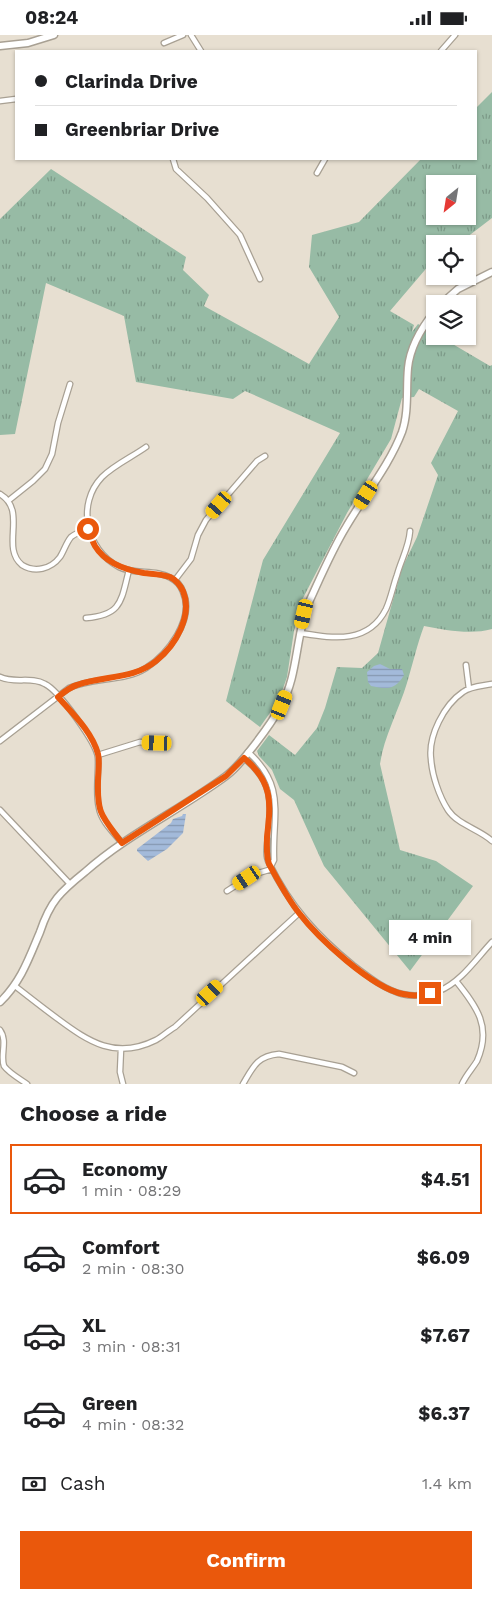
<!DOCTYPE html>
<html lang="en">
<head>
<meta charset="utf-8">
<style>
	body { margin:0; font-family:"Work Sans",sans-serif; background:#f2f2f2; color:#202124; height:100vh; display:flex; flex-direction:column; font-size:19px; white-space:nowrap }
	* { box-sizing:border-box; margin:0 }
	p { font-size:16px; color:#757577 }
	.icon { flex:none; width:28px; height:28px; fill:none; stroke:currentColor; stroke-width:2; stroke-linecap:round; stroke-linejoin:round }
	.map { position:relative; height:1049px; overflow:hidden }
	.panel { display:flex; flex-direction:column; background:#fff; flex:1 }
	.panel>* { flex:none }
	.hud { position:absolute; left:15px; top:15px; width:462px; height:110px; border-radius:0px; box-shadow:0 1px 4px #0004; display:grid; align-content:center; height:110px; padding:0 20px; background:#fff }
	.needle { width:32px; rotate:210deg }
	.fabs { position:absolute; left:426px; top:140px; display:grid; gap:10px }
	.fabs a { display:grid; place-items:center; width:50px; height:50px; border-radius:0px; background:#fff; box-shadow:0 1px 4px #0004; font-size:25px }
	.end { position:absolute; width:22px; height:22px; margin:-11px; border:6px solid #ea580c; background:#fff; box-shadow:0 0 0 2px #fff }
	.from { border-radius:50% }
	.bubble { position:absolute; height:35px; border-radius:0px; background:#fff; box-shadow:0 1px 4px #0004; font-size:16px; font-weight:700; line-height:35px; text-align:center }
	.car { position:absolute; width:15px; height:30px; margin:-15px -8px; border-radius:6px; box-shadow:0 0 4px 1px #0007; background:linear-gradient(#f5c518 24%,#345 0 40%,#f5c518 0 76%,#345 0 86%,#f5c518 0) }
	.hud b { display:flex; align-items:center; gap:18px; height:48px; font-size:19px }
	.hud b+b { border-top:1px solid #e0e0e0 }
	.hud i { width:12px; height:12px; background:#202124 }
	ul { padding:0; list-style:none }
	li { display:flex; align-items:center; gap:15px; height:70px; margin:0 10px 8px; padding:0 10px; border:2px solid transparent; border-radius:0px }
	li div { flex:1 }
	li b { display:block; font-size:19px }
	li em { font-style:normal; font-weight:700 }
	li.active { border-color:#ea580c }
	li>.icon { width:45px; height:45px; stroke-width:1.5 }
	h2 { padding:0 20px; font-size:22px; line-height:60px }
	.pay { display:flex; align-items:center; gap:12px; height:55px; padding:0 20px; font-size:19px }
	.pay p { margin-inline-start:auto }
	.action { display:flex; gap:10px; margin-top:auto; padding:10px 20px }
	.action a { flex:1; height:58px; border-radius:0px; background:#ea580c; color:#fff; font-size:20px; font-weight:700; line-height:58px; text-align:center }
	.status { display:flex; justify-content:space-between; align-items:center; height:35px; padding:0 25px; background:#fff; direction:ltr }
	.status svg { height:14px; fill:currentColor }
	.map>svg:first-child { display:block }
</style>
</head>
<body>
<div class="status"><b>08:24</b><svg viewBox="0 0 49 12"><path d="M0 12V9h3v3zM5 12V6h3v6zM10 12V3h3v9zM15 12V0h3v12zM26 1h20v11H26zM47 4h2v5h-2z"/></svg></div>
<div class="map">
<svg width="492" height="1049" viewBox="0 0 492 1049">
	<defs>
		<pattern id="grass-tufts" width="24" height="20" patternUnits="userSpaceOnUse" patternTransform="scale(1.25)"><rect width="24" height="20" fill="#97bba5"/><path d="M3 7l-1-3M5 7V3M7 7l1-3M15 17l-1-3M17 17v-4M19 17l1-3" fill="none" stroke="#7c9987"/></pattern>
		<pattern id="water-rules" width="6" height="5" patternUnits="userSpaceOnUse" patternTransform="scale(1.25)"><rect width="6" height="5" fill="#a3bada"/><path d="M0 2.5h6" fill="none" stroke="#8698b1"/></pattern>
	</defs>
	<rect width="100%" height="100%" fill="#e7dfd1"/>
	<!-- grass -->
	<path fill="url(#grass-tufts)" fill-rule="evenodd" d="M492 57V183L458 209H435V225L430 229 390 276 414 290 412 297 418 289 435 299V301H439L490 331 492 330V594C471 600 445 595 424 591 417 610 413 628 407 648 399 675 384 701 380 729L400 815 436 826 473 851 410 936 324 831 294 765 280 754 272 735 259 721 257 716 269 700 295 720 317 693 325 673 337 632 362 633 378 618 402 533 417 502 438 440 431 428 458 376 419 354 414 362 402 363 391 404 347 478 302 565 294 596 287 642 279 665 260 692 226 666 263 525 340 398 245 356 233 364 136 347 124 281 46 248 15 399 0 400V184L51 134 186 222 183 235 209 260 204 271 309 329 339 282 309 232 312 200 359 187 421 124H476V73ZM435 149H468V181H435Z"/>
	<!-- water -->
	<path fill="url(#water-rules)" d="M380 629 390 634H402L404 640C395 656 386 654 371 651L368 647 367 637 374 631Z
		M183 779H186L183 798 167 814 148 826 137 816V814L171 788 173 784 182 781Z"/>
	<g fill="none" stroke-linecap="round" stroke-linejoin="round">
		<!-- minor casing -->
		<g stroke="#a8a093" stroke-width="7">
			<path id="minor" d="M191 0 201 16
				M164 8 183 0
				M441 16 455 0
				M0 66 16 64
				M173 124 176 134 207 163 240 200 260 244
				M317 138 325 124
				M0 459C28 476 0 512 22 530 35 538 51 534 60 522 64 516 66 508 71 502 76 498 82 496 88 494
				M8 466 33 446 45 434 52 419 58 388 70 349
				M175 545 191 524 198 500 206 485 257 426 265 421
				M86 583C122 580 121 566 129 535
				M300 598C332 603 368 610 386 574 391 563 393 551 397 540 401 525 409 512 410 496
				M466 630 469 654
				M0 642C14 649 31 641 45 649 58 655 97 708 98 723 99 739 95 757 99 773 101 786 114 798 122 808
				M492 649C482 651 471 651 463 657 444 670 428 701 431 724 432 740 439 761 448 775 458 790 479 794 492 806
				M0 706 69 653C93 642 124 647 146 633 168 619 195 584 183 557 181 551 177 546 171 543 156 534 135 540 119 532 86 515 76 469 102 442 114 430 132 422 146 412
				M248 717C287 752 272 780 274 825L271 831
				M98 720 140 707 157 708
				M244 723C274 748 271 766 268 802 267 810 265 821 269 828 290 871 316 900 353 930 368 941 383 954 402 959 414 962 427 960 439 956 461 947 476 924 492 907
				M0 775 70 849
				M227 856 252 840 272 834
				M456 946C477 972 492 992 477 1026 472 1034 466 1040 462 1049
				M15 951C29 962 43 973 58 984 89 1007 116 1025 156 1005 162 1002 168 996 175 992L299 878
				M0 995C8 1006 0 1020 4 1031 9 1038 20 1044 27 1049
				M121 1014 120 1037 123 1049
				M243 1049C253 1032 257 1021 279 1019L342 1032 354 1038"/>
		</g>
		<!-- secondary casing -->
		<g stroke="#a8a093" stroke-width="9">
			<path id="secondary" d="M0 11 28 8 54 0
				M441 269 458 254 492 237
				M0 967C21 947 29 923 40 897 44 885 49 873 57 863 65 853 75 845 85 837 128 799 180 775 226 741 242 729 271 689 281 671 299 639 295 599 310 565 321 541 332 515 346 492 364 461 389 431 402 397 409 377 406 354 408 333 410 312 422 292 435 276"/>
		</g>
		<!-- minor -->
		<use href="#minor" stroke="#fff" stroke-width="4.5"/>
		<!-- secondary -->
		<use href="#secondary" stroke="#fff" stroke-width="6"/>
	</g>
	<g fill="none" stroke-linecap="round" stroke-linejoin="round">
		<!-- route -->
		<path stroke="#ea580c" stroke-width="6" d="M88 494C91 499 92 506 95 511 106 529 126 535 144 538 152 539 162 539 170 542 176 545 180 550 183 556 193 580 176 610 156 626 133 645 104 640 77 650 70 652 64 657 58 662 73 679 92 697 98 719 100 727 98 737 98 746 97 780 102 781 122 808L226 741 244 723C273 747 271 767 267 802 267 810 266 821 269 829 278 845 287 863 299 878 318 903 372 953 403 959 412 961 421 961 430 958"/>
	</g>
</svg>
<div class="fabs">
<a><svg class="needle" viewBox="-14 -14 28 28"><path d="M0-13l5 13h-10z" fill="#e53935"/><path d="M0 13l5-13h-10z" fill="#757577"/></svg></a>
<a><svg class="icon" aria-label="locate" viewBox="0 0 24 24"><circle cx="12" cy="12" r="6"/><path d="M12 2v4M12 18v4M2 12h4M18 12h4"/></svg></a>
<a><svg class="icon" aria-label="layers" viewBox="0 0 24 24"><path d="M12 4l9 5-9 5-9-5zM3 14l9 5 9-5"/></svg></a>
</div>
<i class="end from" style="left:88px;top:494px"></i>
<i class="end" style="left:430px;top:958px"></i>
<div class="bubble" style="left:389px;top:885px;width:82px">4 min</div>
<i class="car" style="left:366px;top:460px;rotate:212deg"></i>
<i class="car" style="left:219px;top:470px;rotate:221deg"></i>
<i class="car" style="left:304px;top:579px;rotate:193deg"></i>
<i class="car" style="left:282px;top:670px;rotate:22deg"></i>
<i class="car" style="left:157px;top:708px;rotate:272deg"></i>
<i class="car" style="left:247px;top:843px;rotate:236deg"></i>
<i class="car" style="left:210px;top:958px;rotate:47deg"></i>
<div class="hud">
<b><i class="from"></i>Clarinda Drive</b>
<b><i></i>Greenbriar Drive</b>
</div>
</div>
<section class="panel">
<h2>Choose a ride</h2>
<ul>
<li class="active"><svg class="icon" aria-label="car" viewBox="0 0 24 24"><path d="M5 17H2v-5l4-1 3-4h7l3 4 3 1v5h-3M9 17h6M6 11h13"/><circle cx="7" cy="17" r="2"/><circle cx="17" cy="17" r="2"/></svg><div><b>Economy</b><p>1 min · 08:29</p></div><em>$4.51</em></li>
<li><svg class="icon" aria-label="car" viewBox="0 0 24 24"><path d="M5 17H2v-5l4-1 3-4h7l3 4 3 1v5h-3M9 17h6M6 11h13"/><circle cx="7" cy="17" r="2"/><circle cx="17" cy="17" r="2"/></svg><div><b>Comfort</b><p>2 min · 08:30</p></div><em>$6.09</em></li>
<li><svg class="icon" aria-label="car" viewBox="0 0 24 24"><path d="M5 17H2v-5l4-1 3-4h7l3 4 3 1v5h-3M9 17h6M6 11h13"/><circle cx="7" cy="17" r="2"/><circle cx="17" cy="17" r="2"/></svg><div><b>XL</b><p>3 min · 08:31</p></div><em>$7.67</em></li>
<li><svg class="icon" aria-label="car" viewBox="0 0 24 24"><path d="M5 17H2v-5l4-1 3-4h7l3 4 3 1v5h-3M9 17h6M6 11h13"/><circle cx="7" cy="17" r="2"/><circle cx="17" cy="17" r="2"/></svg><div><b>Green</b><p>4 min · 08:32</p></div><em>$6.37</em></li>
</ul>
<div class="pay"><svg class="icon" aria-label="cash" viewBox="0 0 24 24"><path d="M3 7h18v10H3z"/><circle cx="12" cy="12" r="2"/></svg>Cash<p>1.4 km</p></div>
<div class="action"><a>Confirm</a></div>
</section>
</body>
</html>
